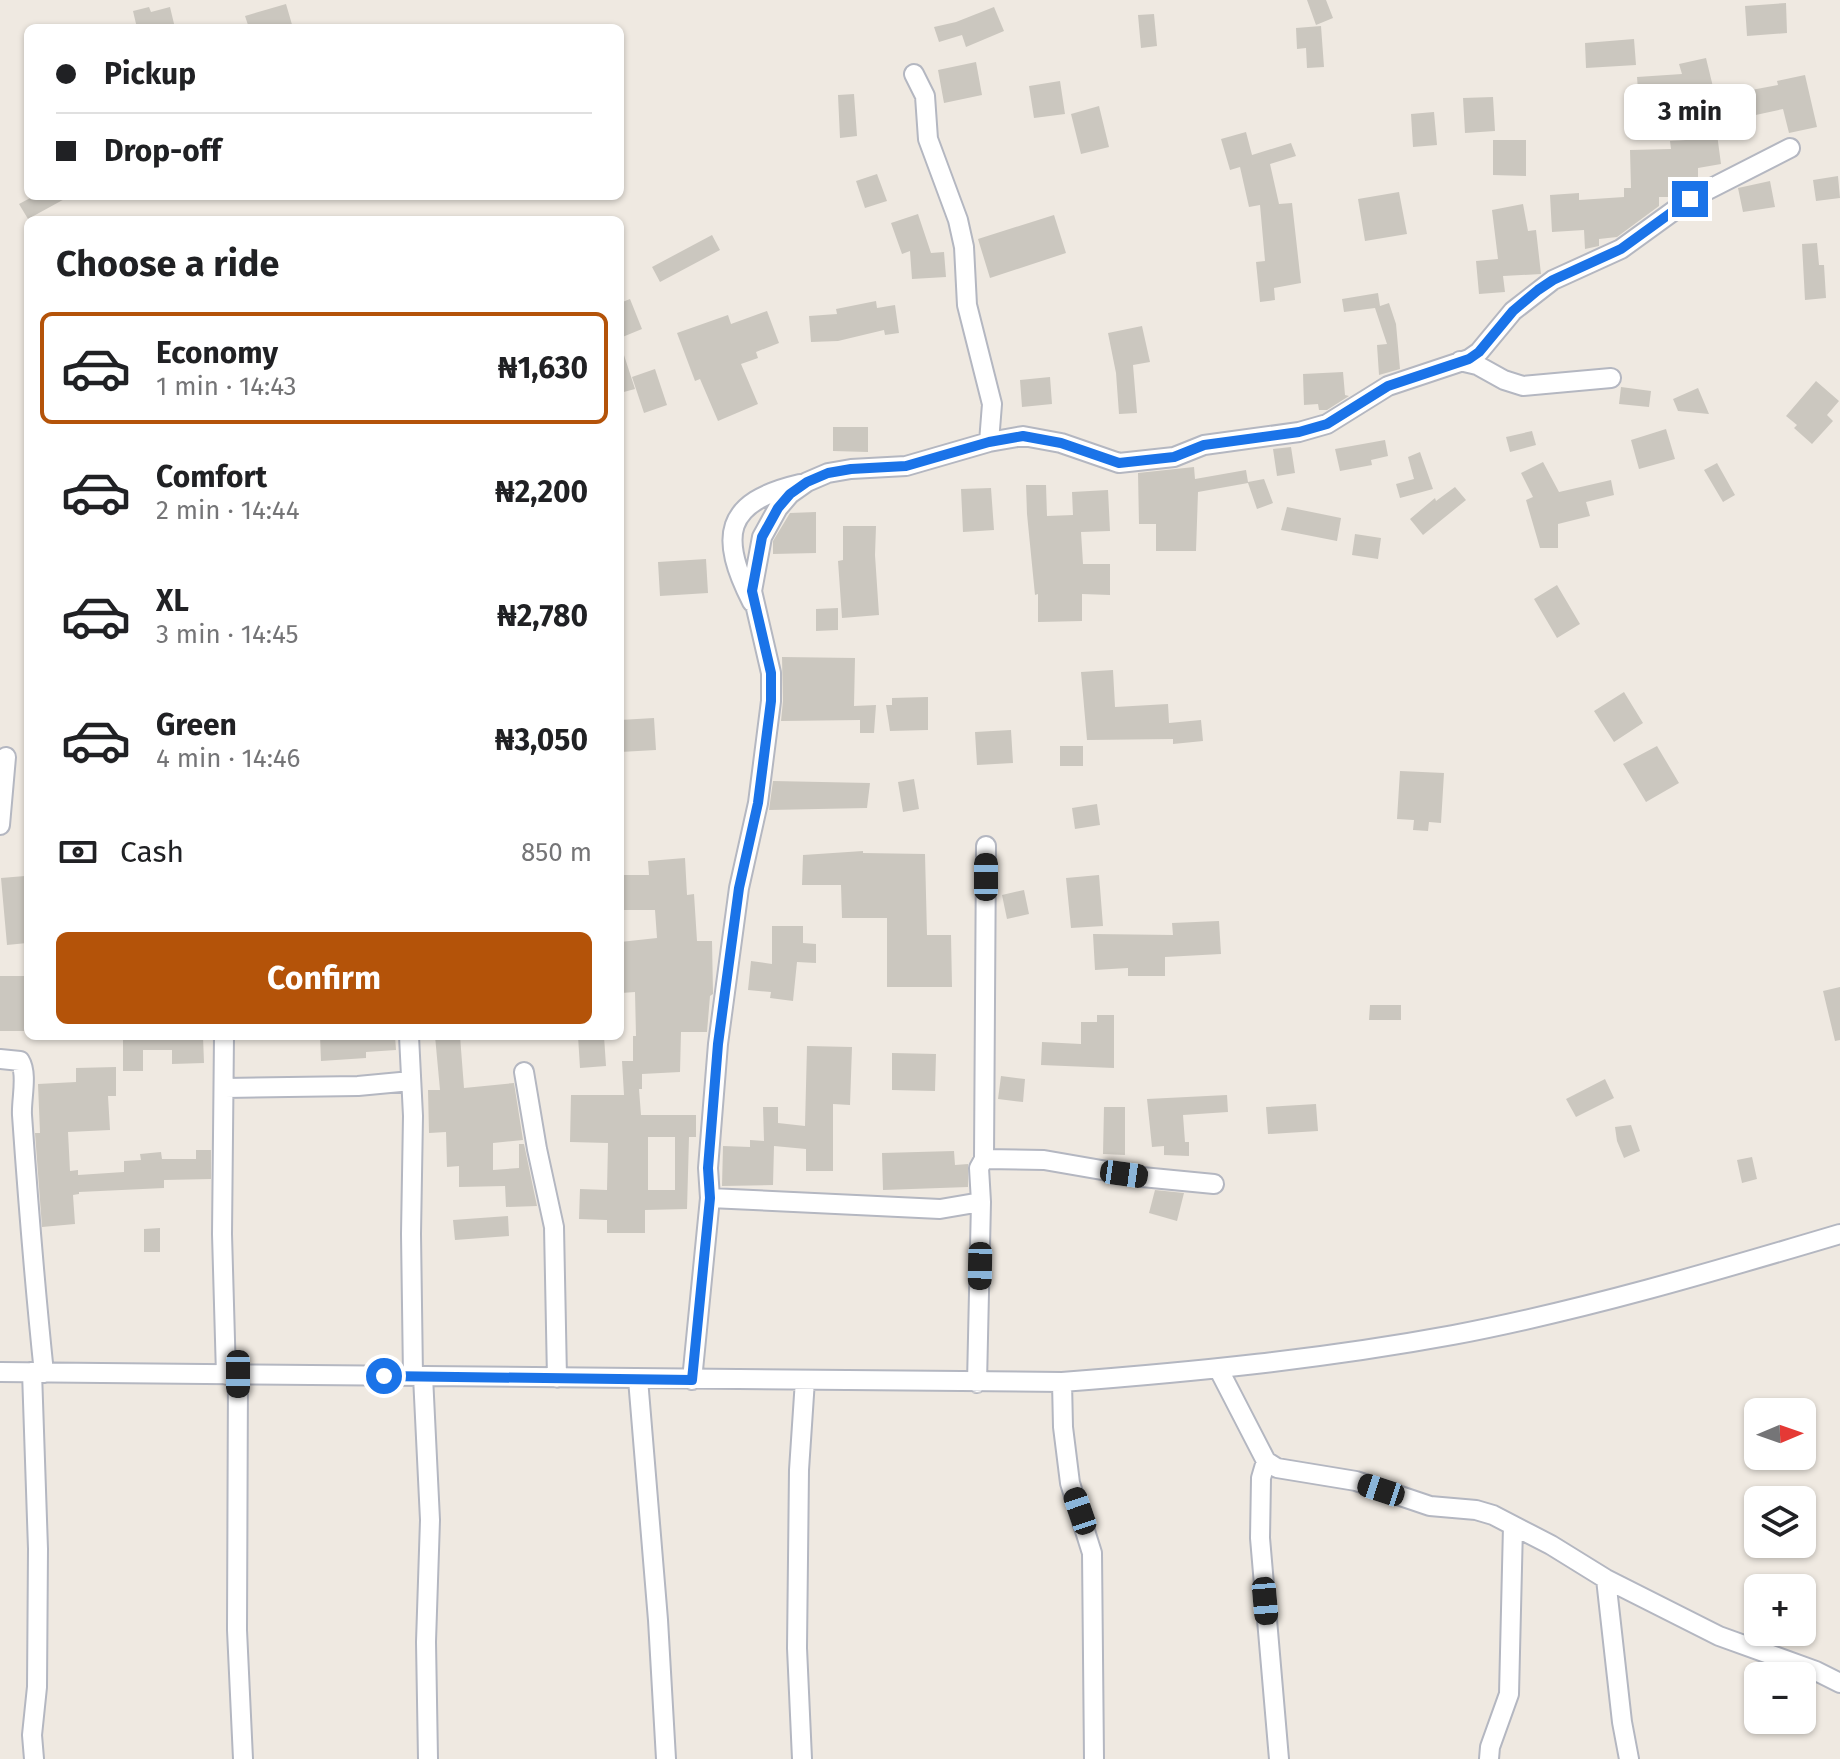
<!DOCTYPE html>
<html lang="en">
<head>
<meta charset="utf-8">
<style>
	body { margin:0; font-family:"Fira Sans",sans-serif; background:#f6f6f6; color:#202124; height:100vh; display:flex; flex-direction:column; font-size:30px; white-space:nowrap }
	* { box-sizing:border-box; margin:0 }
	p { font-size:26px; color:#757577 }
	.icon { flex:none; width:44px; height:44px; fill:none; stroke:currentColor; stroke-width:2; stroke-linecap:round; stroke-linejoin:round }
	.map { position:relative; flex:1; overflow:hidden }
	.drawer { position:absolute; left:24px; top:216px; width:600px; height:824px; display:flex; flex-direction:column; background:#fff; border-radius:12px; box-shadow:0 2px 6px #0004 }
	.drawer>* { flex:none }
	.guide { position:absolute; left:24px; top:24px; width:600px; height:176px; border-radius:12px; box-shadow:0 2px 6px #0004; display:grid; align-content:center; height:176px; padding:0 32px; background:#fff }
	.needle { width:52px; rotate:88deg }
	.controls { position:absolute; left:1744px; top:1398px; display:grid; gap:16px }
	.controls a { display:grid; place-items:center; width:72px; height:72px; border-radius:12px; background:#fff; box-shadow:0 2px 6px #0004; font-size:40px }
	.end { position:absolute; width:36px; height:36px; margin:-18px; border:10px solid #1a73e8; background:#fff; box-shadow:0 0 0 4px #fff }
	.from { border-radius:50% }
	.bubble { position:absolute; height:56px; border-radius:12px; background:#fff; box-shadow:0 2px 6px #0004; font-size:26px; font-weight:700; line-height:56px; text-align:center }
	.car { position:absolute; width:24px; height:48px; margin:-24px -12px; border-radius:10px; box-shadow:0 0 6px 2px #0007; background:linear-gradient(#222 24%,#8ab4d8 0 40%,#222 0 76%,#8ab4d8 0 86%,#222 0) }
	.guide b { display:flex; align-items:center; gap:28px; height:76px; font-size:30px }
	.guide b+b { border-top:2px solid #e0e0e0 }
	.guide i { width:20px; height:20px; background:#202124 }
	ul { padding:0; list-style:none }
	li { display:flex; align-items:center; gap:24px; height:112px; margin:0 16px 12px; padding:0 16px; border:4px solid transparent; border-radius:12px }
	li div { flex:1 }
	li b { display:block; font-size:30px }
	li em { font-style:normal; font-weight:700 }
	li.on { border-color:#b45309 }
	li>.icon { width:72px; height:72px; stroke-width:1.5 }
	h2 { padding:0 32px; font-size:36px; line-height:96px }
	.pay { display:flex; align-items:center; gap:20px; height:88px; padding:0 32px; font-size:30px }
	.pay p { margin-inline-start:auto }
	.action { display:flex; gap:16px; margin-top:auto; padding:16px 32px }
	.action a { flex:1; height:92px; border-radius:12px; background:#b45309; color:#fff; font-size:32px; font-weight:700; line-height:92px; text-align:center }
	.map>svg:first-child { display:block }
</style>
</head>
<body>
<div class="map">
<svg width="1840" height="1759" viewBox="0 0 1840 1759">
	<rect width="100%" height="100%" fill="#efe9e1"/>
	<!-- building -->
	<path fill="#cbc7bf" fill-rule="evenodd" d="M1307 0H1326L1333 18 1316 25Z
		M1786 3 1787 33 1747 36 1745 6Z
		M286 4 293 28H249L245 16Z
		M149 7 151 12 170 7 175 28H137L133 11Z
		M994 7 1004 31 966 47 962 35 939 42 934 27 956 22Z
		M1154 14 1157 46 1141 48 1138 15Z
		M1321 26 1324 67 1307 68 1306 48 1297 49 1296 28Z
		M1634 39 1636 65 1586 68 1585 43Z
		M1706 58 1714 91 1671 101 1639 103 1637 77 1682 74 1679 64Z
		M976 62 982 95 944 103 938 70Z
		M1805 75 1817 127 1789 133 1783 109 1751 116 1746 91 1778 85 1777 81Z
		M1060 81 1065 114 1034 118 1029 86Z
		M854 94 857 136 840 138 838 95Z
		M1493 97 1495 131 1465 133 1463 98Z
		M1099 106 1109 147 1081 154 1071 114Z
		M1434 112 1437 145 1413 147 1411 114Z
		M1246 132 1252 155 1291 143 1296 156 1270 164 1279 204 1292 203 1301 283 1274 288 1275 300 1260 302 1256 262 1265 261 1260 205 1249 207 1240 167 1230 170 1221 139Z
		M1717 134 1721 164 1698 168V177H1693L1694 184 1673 197H1659V206L1617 237 1599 239V246L1585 249 1584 230 1552 232 1550 195 1579 193V200L1624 197V188H1631L1630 150 1671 149 1670 141 1702 139V135Z
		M1493 140H1526V176L1493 175Z
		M877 174 887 201 865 208 856 181Z
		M1838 176 1840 198 1816 201 1813 180Z
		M1770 181 1775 207 1743 212 1738 188Z
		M1399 192 1407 234 1365 241 1358 199Z
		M34 196H70L28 219 19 204Z
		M1523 204 1528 231 1536 230 1541 274 1503 276 1505 292 1479 294 1476 261 1498 259 1492 210Z
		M918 214 931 253 944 252 946 277 912 279 910 251 902 254 891 223Z
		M1054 215 1066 253 990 278 978 239Z
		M712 235 720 250 660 282 652 267Z
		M1817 243 1819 265H1824L1826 298 1805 300 1802 244Z
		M1378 293 1380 306 1389 303 1396 324 1400 369 1379 375 1377 345 1387 344 1375 308 1344 312 1342 299Z
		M630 299 642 329 620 338V303Z
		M876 301 877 308 895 305 899 333 885 335 884 330 838 341 811 342 809 316 837 314 836 309Z
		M767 311 779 343 756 352 758 358 741 364 758 404 718 421 700 379 695 381 677 333 728 315 731 324Z
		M1142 326 1150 362 1133 365 1137 413 1119 414 1116 373 1108 333Z
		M620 352H623L635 389 620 393Z
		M655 369 667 405 644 413 632 377Z
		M1343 372 1345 395 1349 396 1327 410H1319L1318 404 1304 405 1303 374Z
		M1050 377 1052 404 1022 407 1020 380Z
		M1816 381 1839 401 1827 415 1833 421 1812 444 1794 428 1797 425 1786 416Z
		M1621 387 1651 391 1649 407 1619 404Z
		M1698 388 1709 414 1678 411 1673 399Z
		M833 427H868V452L833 451Z
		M1666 429 1675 459 1639 469 1631 440Z
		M1532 431 1536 445 1510 452 1506 437Z
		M1385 440 1388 456 1371 460 1372 465 1340 471 1335 449Z
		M1291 447 1295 473 1277 476 1273 449Z
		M1420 452 1433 489 1400 498 1396 484 1414 479 1408 457Z
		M1543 462 1559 492 1611 480 1614 495 1586 502 1590 516 1558 524V548H1540L1526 500 1533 497 1521 473Z
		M1717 463 1735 495 1723 502 1704 470Z
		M1194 467 1195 479 1246 470 1248 482 1264 479 1273 503 1257 509 1248 483 1198 492 1196 551H1156V524H1139L1138 473Z
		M1026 485H1046L1047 516 1073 515 1072 492 1108 490 1110 531 1081 532 1083 564H1110V595L1082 594V621L1038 622V594L1035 595 1027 514Z
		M1455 487 1466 500 1423 535 1410 519 1435 498 1436 501Z
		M991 488 994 530 963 532 961 489Z
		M1287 507 1341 518 1337 541 1281 530Z
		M816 512V553L773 554V541L790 513Z
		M843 526H876L875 555 879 615 842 618 838 561 843 560Z
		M1355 534 1381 538 1378 559 1352 555Z
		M706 559 708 593 660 596 658 562Z
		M1557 585 1580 624 1557 638 1534 599Z
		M838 608V630L816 631V609Z
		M782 657 855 658 854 706 876 705 874 733H860V720L781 721 783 701Z
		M1113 670 1115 707 1168 704 1169 723 1201 720 1203 741 1173 744V739L1087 740 1081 672Z
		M1624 692 1643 723 1614 742 1594 711Z
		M928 697V730L890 731 886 705H892V698Z
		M654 718 656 750 620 752V720Z
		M1011 730 1013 763 977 765 975 732Z
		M1060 746H1083V766H1060Z
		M1657 746 1679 783 1646 802 1623 764Z
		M1400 771 1444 773 1441 823 1429 822 1428 831 1413 830 1414 820 1397 819Z
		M914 779 919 809 903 812 898 782Z
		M773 781 870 783 867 808 769 810Z
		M1097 804 1100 825 1075 829 1072 808Z
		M863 851V853L925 854 927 935H951L952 987H887V918H842L841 885H802L803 855Z
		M685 858 687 895 694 894 697 941H712L713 994 710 996 707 1032H681L680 1072 642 1074V1089H639L641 1115H696V1137H689L687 1209 645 1210V1233H607V1220L579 1219 580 1189 607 1190 608 1143 570 1142 571 1095H624L622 1061H633V1036H636L635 992 621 993 620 942 657 938 655 910H620V875H649L648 861ZM648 1137H675V1190H648Z
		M1099 875 1103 926 1071 928 1066 878Z
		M25 876 27 943 7 945 1 878Z
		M1024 890 1029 914 1007 919 1002 895Z
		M1219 921 1221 954 1165 957V976H1128V968L1095 970 1093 934 1173 935 1172 923Z
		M772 926H803V943L816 944V963L797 962 793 1001 770 998 771 992 748 990 751 961 772 964Z
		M0 976H24V1031H0Z
		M1840 987V1040L1835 1041 1823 991Z
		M1370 1005H1401V1020H1369Z
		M1097 1015H1114V1068L1041 1065 1042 1042 1081 1044V1022H1097Z
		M123 1036H203L204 1063 172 1064V1050H143V1071H123Z
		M320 1036H395L396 1050 366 1052V1058L321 1061Z
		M435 1036H460L464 1088 514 1083 523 1140 493 1143V1170L519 1168V1144H524L537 1206 506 1207 505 1186 459 1187V1166L447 1167 446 1132 429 1133 428 1090H440Z
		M578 1036H604L606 1066 580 1068Z
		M807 1046 852 1047 850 1105 833 1104V1171H806V1149L774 1146 773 1185 722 1186 723 1146 750 1147V1140L764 1141 763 1107H778V1123L805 1126Z
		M892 1053 936 1054 935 1091 892 1090Z
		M116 1067V1096H108L110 1130 68 1132 70 1171 78 1170V1175L124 1172V1161L141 1160 140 1154 161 1152 162 1159H196V1150H211V1179L164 1180V1188L79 1192V1194L73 1195 75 1224 42 1227 35 1133H40L38 1084 76 1082V1068Z
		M1001 1076 1025 1079 1023 1102 998 1099Z
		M1605 1079 1614 1098 1576 1117 1566 1099Z
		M1227 1095 1228 1112 1183 1115 1185 1142H1189V1156L1164 1155V1146L1152 1147 1147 1099Z
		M1316 1104 1318 1131 1268 1134 1266 1107Z
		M1104 1107H1125V1155L1103 1154Z
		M1631 1125 1640 1151 1624 1158 1617 1141 1615 1127Z
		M954 1151 955 1165 968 1164V1187L883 1190 882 1153Z
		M1752 1157 1757 1179 1742 1183 1737 1160Z
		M1155 1190 1184 1193 1177 1221 1149 1213Z
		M508 1216 509 1236 455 1240 453 1220Z
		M160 1228V1252H144V1229Z"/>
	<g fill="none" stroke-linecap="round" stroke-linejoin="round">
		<!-- minor casing -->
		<g stroke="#b4b7c1" stroke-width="22">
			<path id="minor" d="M914 74 925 96 928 139 958 220 964 247 967 305 992 404 989 442
				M1460 361 1477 365 1504 380 1523 386 1611 378
				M752 602C719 537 723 502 800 484
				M0 825 6 757
				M224 1036 222 1234 226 1375
				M409 1036 413 1116 411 1234 413 1376
				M0 1059 20 1061C28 1074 21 1100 22 1115 28 1201 35 1287 44 1373
				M524 1072 537 1149 554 1227 557 1378
				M225 1088 358 1086 411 1081
				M984 1159 986 846
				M710 1198 940 1209 981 1202
				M1219 1370 1266 1461 1277 1468 1356 1481 1430 1506 1476 1510 1493 1515 1551 1545 1606 1579 1719 1636 1816 1671 1840 1683
				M0 1372 1062 1382C1193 1372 1323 1359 1453 1335 1584 1310 1712 1272 1840 1234
				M32 1372 38 1549 37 1687 32 1735 34 1759
				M238 1374 237 1630 243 1759
				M423 1376 430 1520 426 1642 428 1759
				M638 1379 658 1620 666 1759
				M692 1380 710 1198 708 1168 718 1044 739 888 758 803 771 701V673L752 591 762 537 778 508 790 494 807 482 828 473 851 469 906 466 989 442 1023 436 1061 443 1119 463 1174 457 1204 445 1299 432 1327 424 1388 386 1469 359 1479 352 1513 311 1553 280 1621 249 1690 199 1790 148
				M1062 1382 1063 1427 1070 1483 1092 1553 1094 1759
				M977 1383 981 1202 979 1168 984 1159 1044 1160 1142 1177 1214 1184
				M1266 1461 1261 1478 1260 1538 1279 1759
				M1606 1579 1622 1722 1629 1759
				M802 1759 797 1648 799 1470 805 1380
				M1489 1759 1490 1747 1509 1694 1513 1526"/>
		</g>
		<!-- minor -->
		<use href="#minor" stroke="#fff" stroke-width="18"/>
	</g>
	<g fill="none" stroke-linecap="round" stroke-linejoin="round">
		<!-- route -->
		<path stroke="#1a73e8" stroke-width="10" d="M384 1376 692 1380 710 1198 708 1168 718 1044 739 888 758 803 771 701V673L752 591 762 537 778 508 790 494 807 482 828 473 851 469 906 466 989 442 1023 436 1061 443 1119 463 1174 457 1204 445 1299 432 1327 424 1388 386 1469 359 1479 352 1513 311 1538 290 1553 280 1621 249 1690 199"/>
	</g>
</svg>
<div class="controls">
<a><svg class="needle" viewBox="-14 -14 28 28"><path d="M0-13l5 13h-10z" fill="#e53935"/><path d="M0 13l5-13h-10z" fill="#757577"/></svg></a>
<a><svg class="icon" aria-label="layers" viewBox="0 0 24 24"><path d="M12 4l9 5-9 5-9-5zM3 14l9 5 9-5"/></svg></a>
<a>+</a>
<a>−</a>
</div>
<i class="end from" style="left:384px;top:1376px"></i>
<i class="end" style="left:1690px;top:199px"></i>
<div class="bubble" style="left:1624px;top:84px;width:132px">3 min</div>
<i class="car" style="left:986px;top:877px;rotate:0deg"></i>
<i class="car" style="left:1124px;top:1174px;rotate:98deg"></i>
<i class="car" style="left:980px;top:1266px;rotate:181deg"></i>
<i class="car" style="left:238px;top:1374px;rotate:180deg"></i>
<i class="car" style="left:1381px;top:1490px;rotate:288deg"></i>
<i class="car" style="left:1080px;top:1511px;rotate:341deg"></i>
<i class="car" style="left:1265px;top:1601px;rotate:175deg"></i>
<div class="guide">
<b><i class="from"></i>Pickup</b>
<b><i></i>Drop-off</b>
</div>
<section class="drawer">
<h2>Choose a ride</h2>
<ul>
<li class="on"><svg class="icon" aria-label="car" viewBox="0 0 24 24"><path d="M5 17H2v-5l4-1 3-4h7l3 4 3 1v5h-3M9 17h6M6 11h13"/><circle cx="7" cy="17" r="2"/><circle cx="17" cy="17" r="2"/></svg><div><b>Economy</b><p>1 min · 14:43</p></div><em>₦1,630</em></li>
<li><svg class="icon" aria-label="car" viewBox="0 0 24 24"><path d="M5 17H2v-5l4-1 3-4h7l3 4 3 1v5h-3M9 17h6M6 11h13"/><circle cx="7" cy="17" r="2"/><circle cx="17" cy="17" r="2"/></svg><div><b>Comfort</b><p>2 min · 14:44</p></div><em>₦2,200</em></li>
<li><svg class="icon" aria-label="car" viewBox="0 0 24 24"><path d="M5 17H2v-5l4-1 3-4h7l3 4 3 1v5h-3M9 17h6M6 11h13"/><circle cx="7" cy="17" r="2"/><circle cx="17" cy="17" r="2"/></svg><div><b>XL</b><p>3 min · 14:45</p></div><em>₦2,780</em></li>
<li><svg class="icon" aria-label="car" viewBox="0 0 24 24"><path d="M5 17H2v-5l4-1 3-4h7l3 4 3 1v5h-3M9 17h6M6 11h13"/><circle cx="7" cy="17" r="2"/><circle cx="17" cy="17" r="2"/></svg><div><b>Green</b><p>4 min · 14:46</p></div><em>₦3,050</em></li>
</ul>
<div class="pay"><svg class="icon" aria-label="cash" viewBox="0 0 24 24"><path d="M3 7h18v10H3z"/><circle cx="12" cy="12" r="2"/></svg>Cash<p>850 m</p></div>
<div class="action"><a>Confirm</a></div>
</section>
</div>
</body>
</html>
